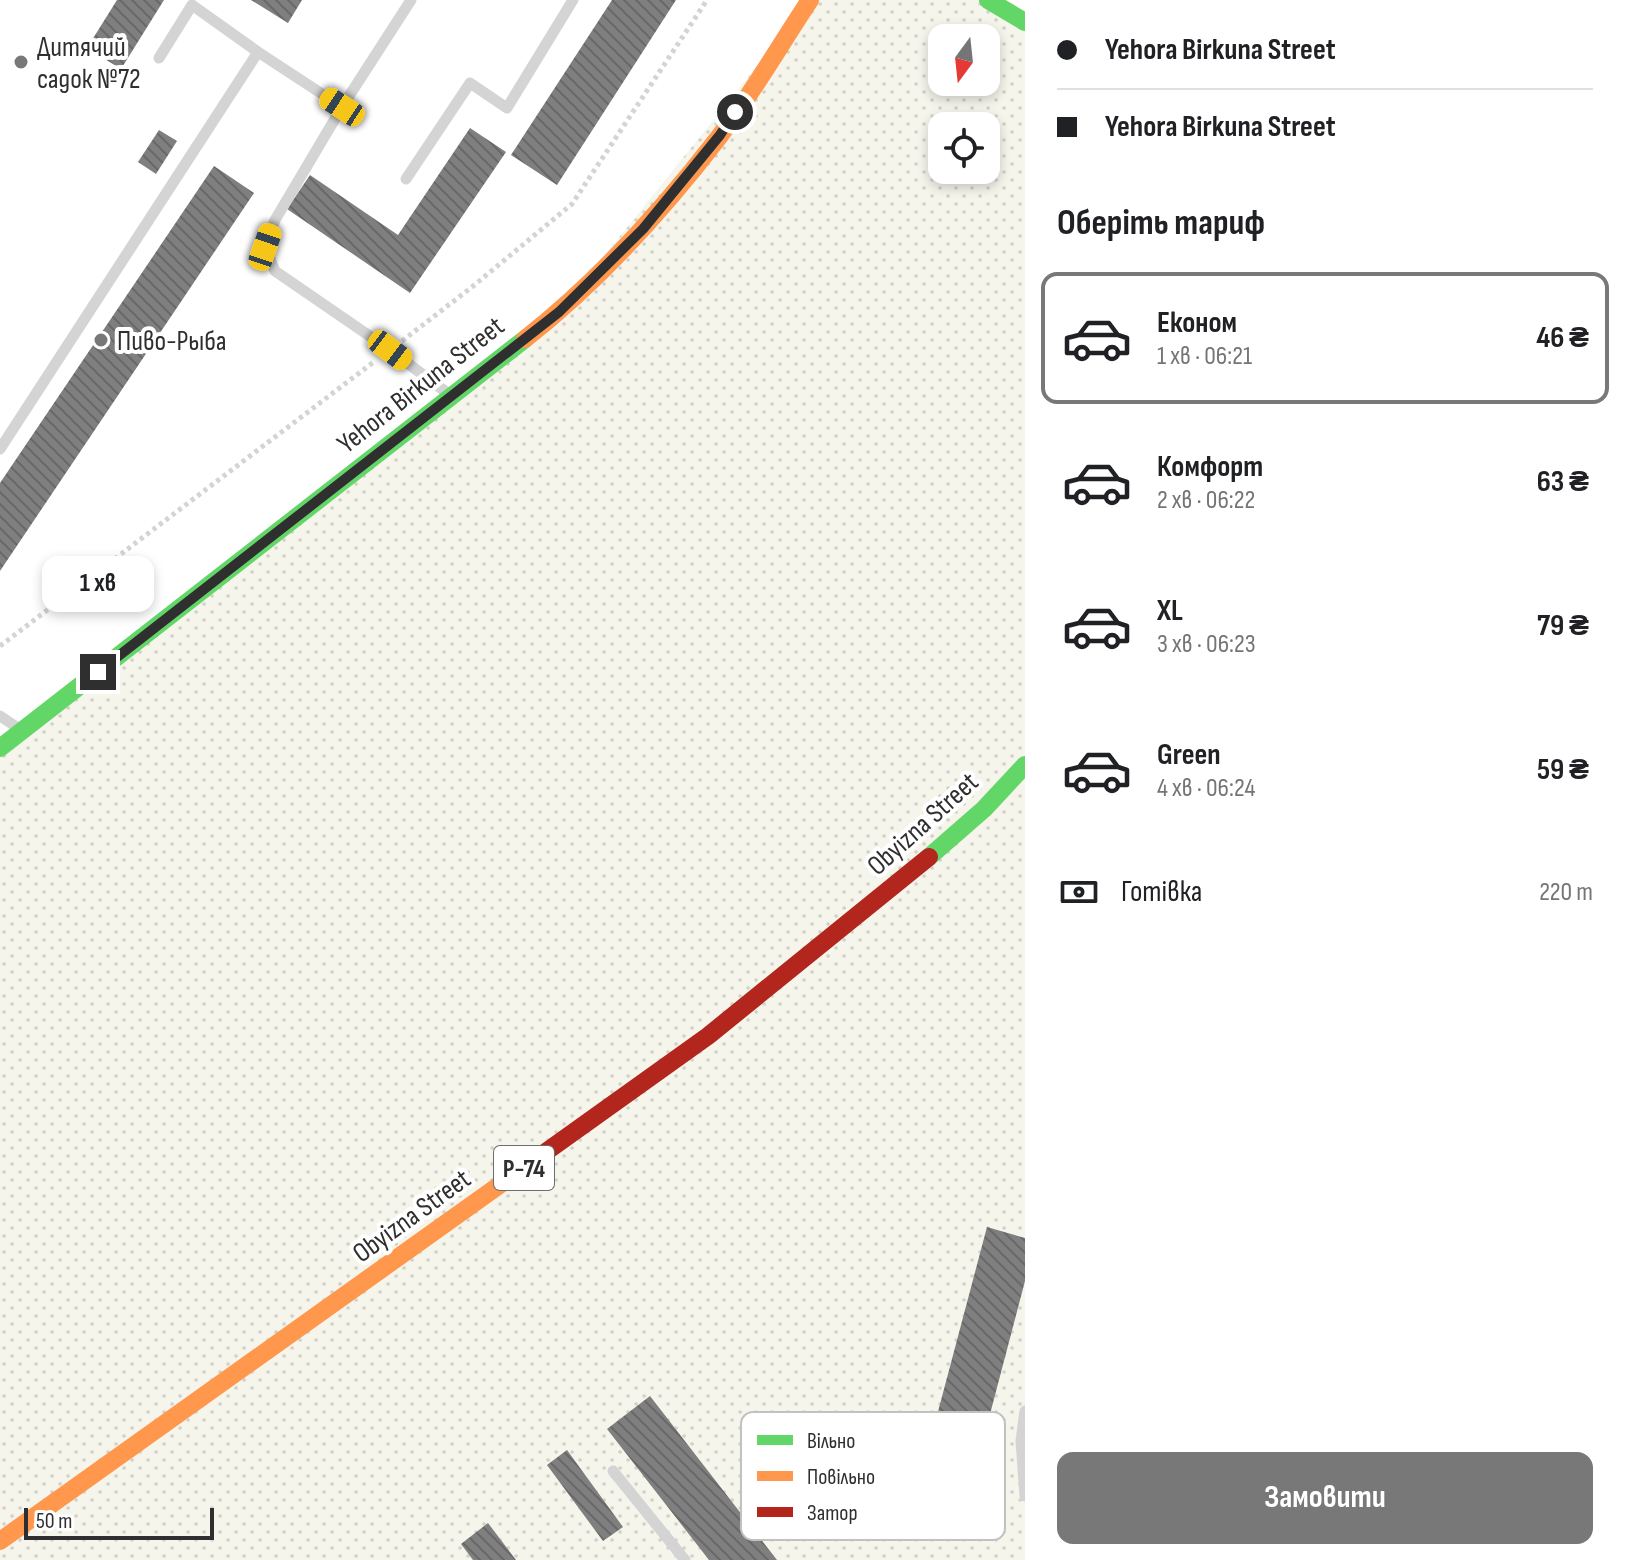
<!DOCTYPE html>
<html lang="uk">
<head>
<meta charset="utf-8">
<style>
	body { margin:0; font-family:"Sofia Sans Condensed",sans-serif; background:#f2f2f2; color:#202124; height:100vh; display:flex; flex-direction:column; font-size:30px; white-space:nowrap }
	* { box-sizing:border-box; margin:0 }
	p { font-size:26px; color:#757577 }
	.icon { flex:none; width:44px; height:44px; fill:none; stroke:currentColor; stroke-width:2; stroke-linecap:round; stroke-linejoin:round }
	.map { position:relative; flex:1; overflow:hidden }
	.sheet { display:flex; flex-direction:column; background:#fff; width:600px }
	.sheet>* { flex:none }
	.top-card { display:grid; align-content:center; height:176px; padding:0 32px; background:#fff }
	.needle { width:52px; rotate:195deg }
	.buttons { position:absolute; left:928px; top:24px; display:grid; gap:16px }
	.buttons a { display:grid; place-items:center; width:72px; height:72px; border-radius:16px; background:#fff; box-shadow:0 4px 12px #0003; font-size:40px }
	.scale { position:absolute; left:24px; bottom:20px; width:190px; box-sizing:border-box; padding-left:8px; border:4px solid #2f2f2f; border-top:0; font-size:22px; line-height:28px; white-space:nowrap; color:#2f2f2f; -webkit-text-stroke:6px #fff; paint-order:stroke }
	.end { position:absolute; width:36px; height:36px; margin:-18px; border:10px solid #2f2f2f; background:#fff; box-shadow:0 0 0 4px #fff }
	.from { border-radius:50% }
	.bubble { position:absolute; height:56px; border-radius:16px; background:#fff; box-shadow:0 4px 12px #0003; font-size:26px; font-weight:700; line-height:56px; text-align:center }
	.car { position:absolute; width:24px; height:48px; margin:-24px -12px; border-radius:10px; box-shadow:0 0 6px 2px #0007; background:linear-gradient(#f5c518 24%,#345 0 40%,#f5c518 0 76%,#345 0 86%,#f5c518 0) }
	.top-card b { display:flex; align-items:center; gap:28px; height:76px; font-size:30px }
	.top-card b+b { border-top:2px solid #e0e0e0 }
	.top-card i { width:20px; height:20px; background:#202124 }
	ul { padding:0; list-style:none }
	li { display:flex; align-items:center; gap:24px; height:132px; margin:0 16px 12px; padding:0 16px; border:4px solid transparent; border-radius:16px }
	li div { flex:1 }
	li b { display:block; font-size:30px }
	li em { font-style:normal; font-weight:700 }
	li.on { border-color:#787878 }
	li>.icon { width:72px; height:72px; stroke-width:1.5 }
	h2 { padding:0 32px; font-size:36px; line-height:96px }
	.pay { display:flex; align-items:center; gap:20px; height:88px; padding:0 32px; font-size:30px }
	.pay p { margin-inline-start:auto }
	.button { display:flex; gap:16px; margin-top:auto; padding:16px 32px }
	.button a { flex:1; height:92px; border-radius:16px; background:#787878; color:#fff; font-size:32px; font-weight:700; line-height:92px; text-align:center }
	main { display:flex; flex:1; min-height:0 }
	.map>svg:first-child { display:block }
</style>
</head>
<body>
<main>
<div class="map">
<svg width="1025" height="1560" viewBox="0 0 1025 1560">
	<defs>
		<pattern id="grass-dots" width="8" height="8" patternUnits="userSpaceOnUse" patternTransform="scale(2)"><rect width="8" height="8" fill="#f5f5ec"/><path d="M2 2h.1M6 6h.1" fill="none" stroke="#d2d2cb" stroke-width="1.8" stroke-linecap="round"/></pattern>
		<pattern id="building-back-hatch" width="6" height="6" patternUnits="userSpaceOnUse" patternTransform="scale(2)"><rect width="6" height="6" fill="#7f7f7f"/><path d="M-1 5l2 2M0 0l6 6M5-1l2 2" fill="none" stroke="#686868"/></pattern>
	</defs>
	<rect width="100%" height="100%" fill="#fff"/>
	<!-- grass -->
	<path fill="url(#grass-dots)" fill-rule="evenodd" d="M810 0H988L1025 22V1560H0V748L559 312ZM942 38H986V82H942ZM942 126H986V170H942Z"/>
	<!-- building -->
	<path fill="url(#building-back-hatch)" d="M117 0H164L121 69 87 48Z
		M251 0H302L288 23Z
		M612 0H676L557 185 511 155Z
		M470 128 506 152 410 293 287 209 310 175 398 235Z
		M159 130 177 141 156 174 138 162Z
		M214 166 254 193 0 571V483Z
		M987 1227 1025 1238V1281L984 1437 935 1423Z
		M650 1396 777 1560H709L607 1429Z
		M567 1450 623 1527 603 1541 547 1465Z
		M488 1523 516 1560H473L461 1544Z"/>
	<g fill="none" stroke-linecap="round" stroke-linejoin="round">
		<!-- path -->
		<path stroke="#d4d4d4" stroke-width="5" stroke-dasharray="4 4" stroke-linecap="butt" d="M402 341 472 287 572 204 707 0
			M0 646 375 361"/>
		<!-- lane -->
		<path stroke="#d4d4d4" stroke-width="11" d="M411 0 342 107 275 220 265 247 275 271 390 350 450 395
			M258 52 342 107
			M406 179 470 83 507 108 573 0
			M0 449 258 52 192 5 159 58
			M0 716 18 728
			M1025 1411 1021 1441 1025 1496
			M613 1471 685 1560"/>
		<!-- fast -->
		<path stroke="#63d668" stroke-width="18" d="M988 0 1025 22
			M0 748 525 339
			M929 857 984 809 1025 765"/>
		<!-- slow -->
		<path stroke="#ff974d" stroke-width="18" d="M525 339C599 281 662 211 719 137 752 94 780 45 810 0
			M0 1541 515 1174"/>
		<!-- jam -->
		<path stroke="#b3261e" stroke-width="18" d="M515 1174 708 1036 929 857"/>
	</g>
	<g fill="none" stroke-linecap="round" stroke-linejoin="round">
		<!-- route -->
		<path stroke="#2f2f2f" stroke-width="10" d="M98 672 559 312 643 229 720 135 735 112"/>
	</g>
	<!-- markers -->
	<g fill="#787878" stroke="#fff" stroke-width="3">
		<circle cx="21" cy="62" r="8"/>
		<circle cx="101" cy="340" r="8"/>
	</g>
	<g text-anchor="middle" stroke-width="8" stroke-linejoin="round" paint-order="stroke">
		<!-- shield labels -->
		<rect fill="#fff" stroke="#6d6d6d" stroke-width="2" x="494" y="1146" width="60" height="44" rx="6"/>
		<g font-size="26" font-weight="bold" fill="#2f2f2f">
			<text x="524" y="1177">Р-74</text>
		</g>
		<!-- poi labels -->
		<g font-size="28" fill="#2f2f2f" stroke="#fff" text-anchor="start">
			<text x="37" y="56">Дитячий<tspan x="37" dy="32">садок №72</tspan></text>
			<text x="117" y="350">Пиво-Рыба</text>
		</g>
		<!-- street labels -->
		<g font-size="28" fill="#2f2f2f" stroke="#fff">
			<text transform="translate(420 384) rotate(-38)" y="10">Yehora Birkuna Street</text>
			<text transform="translate(922 823) rotate(-42)" y="10">Obyizna Street</text>
			<text transform="translate(411 1215) rotate(-36)" y="10">Obyizna Street</text>
		</g>
	</g>
	<!-- legend -->
	<rect x="741" y="1412" width="264" height="128" rx="12" fill="#fff" stroke="#c1c1c1" stroke-width="2"/>
	<rect x="757" y="1435" width="36" height="10" fill="#63d668"/>
	<rect x="757" y="1471" width="36" height="10" fill="#ff974d"/>
	<rect x="757" y="1507" width="36" height="10" fill="#b3261e"/>
	<g font-size="22" fill="#2f2f2f">
		<text x="807" y="1448">Вільно</text>
		<text x="807" y="1484">Повільно</text>
		<text x="807" y="1520">Затор</text>
	</g>
</svg>
<div class="buttons">
<a><svg class="needle" viewBox="-14 -14 28 28"><path d="M0-13l5 13h-10z" fill="#e53935"/><path d="M0 13l5-13h-10z" fill="#757577"/></svg></a>
<a><svg class="icon" aria-label="locate" viewBox="0 0 24 24"><circle cx="12" cy="12" r="6"/><path d="M12 2v4M12 18v4M2 12h4M18 12h4"/></svg></a>
</div>
<div class="scale">50 m</div>
<i class="end from" style="left:735px;top:112px"></i>
<i class="end" style="left:98px;top:672px"></i>
<div class="bubble" style="left:42px;top:556px;width:112px">1 хв</div>
<i class="car" style="left:342px;top:107px;rotate:303deg"></i>
<i class="car" style="left:265px;top:247px;rotate:19deg"></i>
<i class="car" style="left:390px;top:350px;rotate:127deg"></i>
</div>
<section class="sheet">
<div class="top-card">
<b><i class="from"></i>Yehora Birkuna Street</b>
<b><i></i>Yehora Birkuna Street</b>
</div>
<h2>Оберіть тариф</h2>
<ul>
<li class="on"><svg class="icon" aria-label="car" viewBox="0 0 24 24"><path d="M5 17H2v-5l4-1 3-4h7l3 4 3 1v5h-3M9 17h6M6 11h13"/><circle cx="7" cy="17" r="2"/><circle cx="17" cy="17" r="2"/></svg><div><b>Економ</b><p>1 хв · 06:21</p></div><em>46 ₴</em></li>
<li><svg class="icon" aria-label="car" viewBox="0 0 24 24"><path d="M5 17H2v-5l4-1 3-4h7l3 4 3 1v5h-3M9 17h6M6 11h13"/><circle cx="7" cy="17" r="2"/><circle cx="17" cy="17" r="2"/></svg><div><b>Комфорт</b><p>2 хв · 06:22</p></div><em>63 ₴</em></li>
<li><svg class="icon" aria-label="car" viewBox="0 0 24 24"><path d="M5 17H2v-5l4-1 3-4h7l3 4 3 1v5h-3M9 17h6M6 11h13"/><circle cx="7" cy="17" r="2"/><circle cx="17" cy="17" r="2"/></svg><div><b>XL</b><p>3 хв · 06:23</p></div><em>79 ₴</em></li>
<li><svg class="icon" aria-label="car" viewBox="0 0 24 24"><path d="M5 17H2v-5l4-1 3-4h7l3 4 3 1v5h-3M9 17h6M6 11h13"/><circle cx="7" cy="17" r="2"/><circle cx="17" cy="17" r="2"/></svg><div><b>Green</b><p>4 хв · 06:24</p></div><em>59 ₴</em></li>
</ul>
<div class="pay"><svg class="icon" aria-label="cash" viewBox="0 0 24 24"><path d="M3 7h18v10H3z"/><circle cx="12" cy="12" r="2"/></svg>Готівка<p>220 m</p></div>
<div class="button"><a>Замовити</a></div>
</section>
</main>
</body>
</html>
